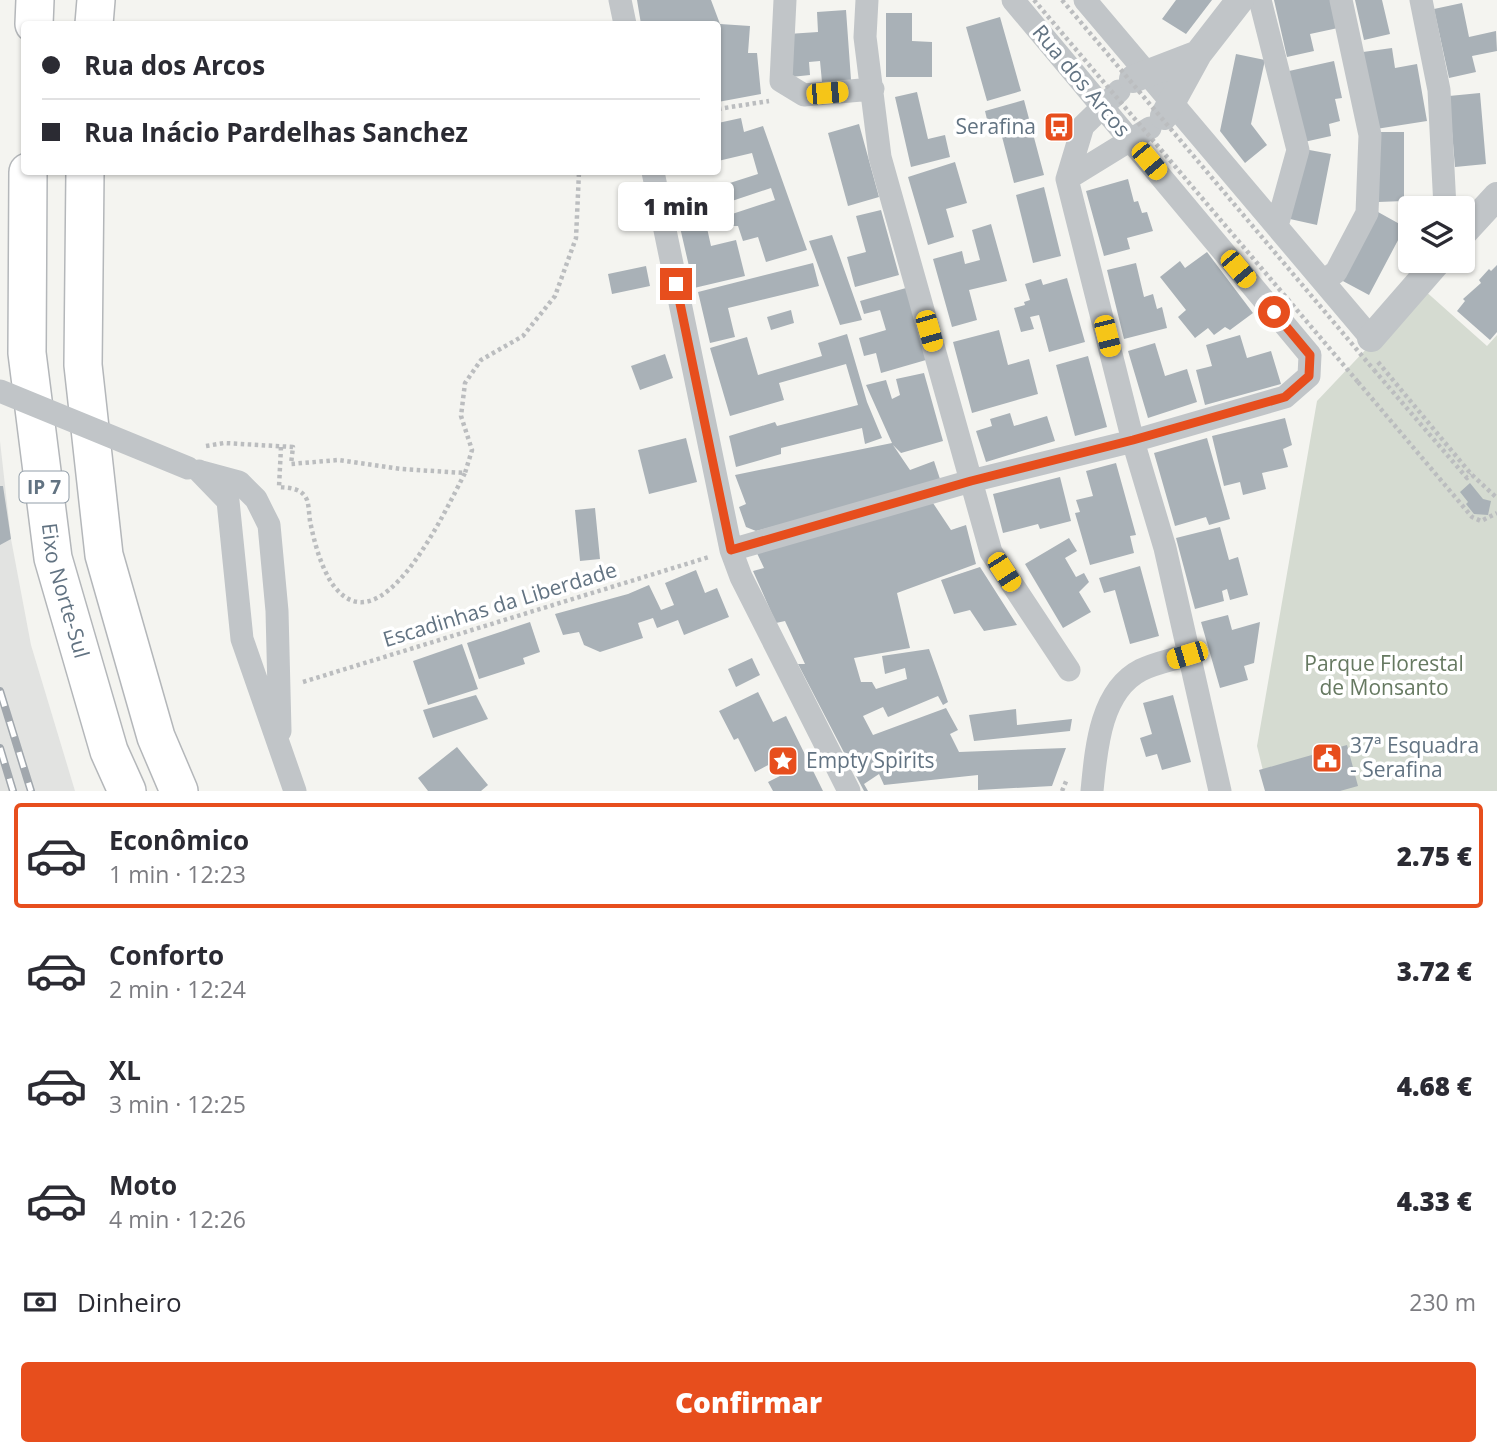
<!DOCTYPE html>
<html lang="pt">
<head>
<meta charset="utf-8">
<style>
	body { margin:0; font-family:"Open Sans",sans-serif; background:#f7f7f7; color:#2b2b33; height:100vh; display:flex; flex-direction:column; font-size:26px; white-space:nowrap }
	* { box-sizing:border-box; margin:0 }
	p { font-size:23px; color:#7c7c81 }
	.icon { flex:none; width:38px; height:38px; fill:none; stroke:currentColor; stroke-width:2; stroke-linecap:round; stroke-linejoin:round }
	.map { position:relative; height:791px; overflow:hidden }
	.sheet { display:flex; flex-direction:column; background:#fff; flex:1 }
	.sheet>* { flex:none }
	.guide { position:absolute; left:21px; top:21px; width:700px; height:154px; border-radius:7px; box-shadow:0 2px 5px #0004; display:grid; align-content:center; height:154px; padding:0 21px; background:#fff }
	.controls { position:absolute; left:1398px; top:196px; display:grid; gap:14px }
	.controls a { display:grid; place-items:center; width:77px; height:77px; border-radius:7px; background:#fff; box-shadow:0 2px 5px #0004; font-size:35px }
	.end { position:absolute; width:32px; height:32px; margin:-16px; border:9px solid #e74e1d; background:#fff; box-shadow:0 0 0 4px #fff }
	.from { border-radius:50% }
	.bubble { position:absolute; height:49px; border-radius:7px; background:#fff; box-shadow:0 2px 5px #0004; font-size:23px; font-weight:800; line-height:49px; text-align:center }
	.car { position:absolute; width:21px; height:42px; margin:-21px -10px; border-radius:9px; box-shadow:0 0 5px 2px #0007; background:linear-gradient(#f5c518 24%,#345 0 40%,#f5c518 0 76%,#345 0 86%,#f5c518 0) }
	.guide b { display:flex; align-items:center; gap:24px; height:66px; font-size:26px }
	.guide b+b { border-top:2px solid #e1e1e2 }
	.guide i { width:18px; height:18px; background:#2b2b33 }
	ul { padding:12px 0 0; list-style:none }
	li { display:flex; align-items:center; gap:21px; height:105px; margin:0 14px 10px; padding:0 7px; border:4px solid transparent; border-radius:7px }
	li div { flex:1 }
	li b { display:block; font-size:26px }
	li em { font-style:normal; font-weight:800 }
	li.active { border-color:#e74e1d }
	li>.icon { width:63px; height:63px; stroke-width:1.5 }
	.pay { display:flex; align-items:center; gap:18px; height:77px; padding:0 21px; font-size:26px }
	.pay p { margin-inline-start:auto }
	.action { display:flex; gap:14px; margin-top:auto; padding:14px 21px }
	.action a { flex:1; height:80px; border-radius:7px; background:#e74e1d; color:#fff; font-size:28px; font-weight:800; line-height:80px; text-align:center }
	.map>svg:first-child { display:block }
</style>
</head>
<body>
<div class="map">
<svg width="1497" height="791" viewBox="0 0 1497 791">
	<rect width="100%" height="100%" fill="#f4f4f0"/>
	<!-- built -->
	<path fill="#e2e3e1" d="M0 441 11 539 31 645 75 791H0Z"/>
	<!-- green -->
	<path fill="#d5dbd1" d="M1423 289 1487 346 1497 335V791H1268L1257 746 1317 401Z"/>
	<!-- building -->
	<path fill="#a9b1b7" d="M637 0H711L720 24 750 26 748 53H757L761 94 718 102V24H641Z
		M1176 0H1212L1186 34 1162 19Z
		M1274 0H1331L1338 28 1310 34 1314 51 1287 57Z
		M1355 0H1382L1390 34 1364 40Z
		M1462 3 1469 37 1496 31 1497 51 1472 56 1476 72 1449 78 1434 9Z
		M846 10 851 80 822 82 820 61 809 62 810 75 791 77 788 34 818 32 817 12Z
		M886 13H912V41L932 42V77H886Z
		M1000 17 1021 91 987 101 966 27Z
		M1392 48 1395 68 1417 64 1427 121 1376 129 1363 52Z
		M1236 54 1265 60 1251 124 1267 145 1245 163 1220 131Z
		M1334 61 1342 98 1335 99 1340 121 1329 124 1331 136 1304 142 1289 71Z
		M917 92 928 139 945 135 950 157 911 167 895 97Z
		M1480 93 1486 164 1455 167 1449 96Z
		M1024 100 1044 175 1014 183 1000 129 990 132 985 111Z
		M741 118 744 132 763 126 807 250 766 262 758 237 743 241 738 226H728L726 216 775 200 771 188 717 206 711 189 758 174 752 153 718 161V123Z
		M859 124 879 197 848 206 828 133Z
		M1377 132H1404V201L1378 202Z
		M1304 149 1331 154 1317 225 1290 219Z
		M955 162 967 203 946 209 954 237 928 245 908 177Z
		M1128 179 1134 202 1138 201 1142 213 1147 212 1153 231 1127 238 1130 249 1104 256 1086 191Z
		M1044 187 1061 256 1033 263 1016 195Z
		M702 190 707 208 715 206 717 216 705 219 711 246 736 240 745 276 694 288 673 197Z
		M881 210 899 275 855 287 847 257 866 252 856 216Z
		M1378 212 1405 227 1369 295 1341 280Z
		M991 224 1007 281 969 290 977 320 952 327 933 259 962 251 965 264 980 260 972 230Z
		M832 235 862 320 840 325 809 241Z
		M1207 252 1253 313 1230 330 1225 327 1214 335 1208 328 1195 338 1178 317 1186 310 1160 277 1180 261 1185 268Z
		M813 263 819 286 728 308 735 337 710 343 698 292Z
		M1136 263 1144 297 1153 294 1157 309 1162 307 1167 328 1124 339 1107 270Z
		M1497 265V332L1490 340 1457 311 1465 301 1463 299 1481 283 1479 280 1489 269 1491 271Z
		M646 266 650 286 612 294 608 274Z
		M1067 278 1085 342 1049 352 1039 315 1030 317 1034 329 1021 332 1014 308 1025 305 1024 302 1030 300 1025 284 1041 279 1043 285Z
		M906 288 926 360 881 373 876 353 864 356 859 338 886 330 880 310 864 314 860 301Z
		M791 310 794 323 771 330 767 317Z
		M999 330 1008 365 1029 359 1038 394 972 413 953 342Z
		M847 334 867 402 882 438 865 444 862 428 781 448V454L736 467 729 436 775 422 777 426 858 405 846 364 779 383 784 400 730 416 710 348 747 337 758 375 822 356 818 343Z
		M1240 335 1247 358 1271 351 1281 384 1205 405 1196 370 1212 366 1206 345Z
		M1155 343 1165 376 1187 369 1197 402 1148 418 1128 351Z
		M665 354 673 378 640 390 631 366Z
		M1088 356 1107 427 1075 436 1056 365Z
		M924 373 943 441 901 453 893 445 910 470 934 461 941 482 756 531 746 527 739 507 746 504 735 475 892 443 866 385 886 380 892 399 900 395 896 379Z
		M1010 413 1014 426 1047 416 1055 441 986 462 976 431 992 426 990 419Z
		M1285 418 1292 445 1283 449 1288 467 1262 473 1266 489 1243 495 1240 482 1224 486 1212 436Z
		M686 438 697 482 649 494 638 450Z
		M1207 438 1230 519 1209 525 1206 517 1175 526 1154 453Z
		M1116 463 1136 535 1130 536 1134 553 1090 565 1075 513 1080 512 1076 500 1093 496 1086 471Z
		M1060 477 1071 521 1040 529 1038 524 1003 533 993 494Z
		M1470 483 1483 499 1491 501 1488 515 1474 514 1466 504 1468 502 1460 492Z
		M0 486H3L11 539 0 545Z
		M933 503 951 530 966 525 976 564 897 593 910 648 854 658 861 682H872L876 689 907 679 905 668 885 674 882 656 929 649 948 702 943 705 938 696 888 717 883 707 863 716 873 735 946 708 958 730 950 734 959 752 1066 748 1052 786 978 790V775L884 785 879 774 864 784 868 791H864L798 664H805L785 621 776 623 753 571 764 568 755 549Z
		M595 508 600 559 580 561 575 510Z
		M1220 527 1229 560 1238 557 1248 595 1230 600 1227 589 1222 591 1224 601 1195 609 1176 538Z
		M1069 538 1077 551 1065 558 1076 577 1084 573 1089 582 1079 592 1091 612 1063 628 1025 564Z
		M1140 566 1159 636 1130 644 1115 590 1104 593 1099 578Z
		M980 567 1017 625 984 631 970 610 954 614 941 580Z
		M696 570 705 593 717 588 729 617 684 635 678 620 657 628 653 618 638 623 643 638 600 652 584 645 579 632 563 635 555 614 628 594 649 585 661 610 674 605 665 583Z
		M1228 615 1232 630 1260 622 1254 663 1244 666 1248 680 1220 688 1201 622Z
		M530 622 540 652 523 658 525 664 479 679 467 643Z
		M462 644 478 689 428 705 413 661Z
		M752 658 760 675 736 687 728 669Z
		M758 692 773 722 786 716 823 791H773L768 782 780 776 774 762 755 772 738 738 734 740 719 711Z
		M476 695 488 719 433 738 423 710Z
		M1173 695 1191 762 1162 770 1157 754 1146 757 1140 738 1152 734 1143 703Z
		M1016 709 1017 725 1072 719 1070 731 974 741 969 715Z
		M1347 745 1358 786 1340 791H1265L1259 770Z
		M457 747 488 785 481 791H428L418 778Z"/>
	<g fill="none" stroke-linecap="round" stroke-linejoin="round">
		<!-- trunk casing -->
		<g stroke="#b4b7ba" stroke-width="40">
			<g id="trunk">
				<path d="M34 24 35 0"/>
				<path d="M94 24 96 0"/>
				<path id="s1" d="M28 172 27 353 53 558 109 751 127 791"/>
				<path d="M85 172 83 365 104 555 156 737 179 791"/>
			</g>
		</g>
		<!-- path -->
		<path stroke="#bbbdbf" stroke-width="4.5" stroke-dasharray="3.5 3.5" stroke-linecap="butt" d="M718 109 769 101
			M1378 362 1471 474 1497 498
			M1374 370 1467 478 1471 474
			M1358 382 1472 517 1481 521 1497 513
			M206 446 224 443 293 447 291 464 338 460 401 469 465 473 472 450 461 416 465 383 481 360 523 336 555 296 576 238 579 172
			M281 447 279 487C290 488 302 488 307 500 309 506 309 514 310 521 314 541 320 564 331 582 380 655 446 509 465 473
			M303 682 709 557
			M1062 791 1067 779"/>
		<!-- minor -->
		<path stroke="#c1c5c8" stroke-width="23" d="M620 0 625 24
			M785 0 781 81 804 95 873 89
			M867 0 865 37 880 157 991 552 1069 670
			M1085 0 1371 338
			M1260 0 1298 150 1277 226
			M1421 0 1439 90 1445 208
			M1119 91 1083 126 1067 179 1133 441 1165 548 1220 791
			M653 172 731 550 741 577 849 791
			M1067 179 1150 128
			M1323 281 1336 272 1367 213 1370 135 1341 0
			M199 471 228 501 242 639 295 791
			M202 472 239 482 256 499 269 525 277 611 280 731
			M731 550 971 481 1133 441 1285 397 1309 376 1310 355 1013 0
			M1092 791C1096 750 1100 691 1141 670 1155 663 1172 660 1187 655"/>
		<!-- tertiary -->
		<path stroke="#c1c5c8" stroke-width="28" d="M1133 79 1198 54
			M1164 116 1198 54 1240 0
			M1463 233 1497 196
			M1371 338 1438 261"/>
		<!-- trunk -->
		<use href="#trunk" stroke="#fff" stroke-width="37"/>
		<!-- rail casing -->
		<g stroke="#a1a7ad" stroke-width="8">
			<path id="rail" d="M0 691 31 791
				M0 748 13 791"/>
		</g>
		<!-- rail -->
		<use href="#rail" stroke="#fff" stroke-width="5" stroke-dasharray="16" stroke-linecap="butt"/>
		<!-- path-bridge -->
		<path stroke="#bbbdbf" stroke-width="4.5" stroke-dasharray="3.5 3.5" stroke-linecap="butt" d="M1034 0 1358 382
			M1062 0 1374 370"/>
		<!-- minor-bridge -->
		<path stroke="#c1c5c8" stroke-width="23" d="M0 391 188 468"/>
	</g>
	<g fill="none" stroke-linecap="round" stroke-linejoin="round">
		<!-- route -->
		<path stroke="#e74e1d" stroke-width="9" d="M676 284 731 550 971 481 1133 440 1285 397 1309 376 1310 355 1274 312"/>
	</g>
	<!-- icons -->
	<defs>
		<g id="bus-square" transform="scale(1.575)"><rect x="-9" y="-9" width="18" height="18" rx="4" fill="#e74e1d" stroke="#fff"/><path d="M-5-6H5V4H4V6H2V4H-2V6H-4V4H-5ZM-3.5-4V0h7V-4ZM-3.5 1.2v1.5H-2V1.2ZM2 1.2v1.5H3.5V1.2Z" fill="#fff"/></g>
		<g id="civic-square" transform="scale(1.575)"><rect x="-9" y="-9" width="18" height="18" rx="4" fill="#e74e1d" stroke="#fff"/><path d="M-.6-6.5H3V-4.5H.6V-3L4-1V1h2V6H-6V1h2V-1L-.6-3ZM-1.2 2.5V6h2.4V2.5Z" fill="#fff"/></g>
		<g id="sight-square" transform="scale(1.575)"><rect x="-9" y="-9" width="18" height="18" rx="4" fill="#e74e1d" stroke="#fff"/><path d="M0-6L1.8-2.2L6-1.7L2.9 1.2L3.7 5.4L0 3.3L-3.7 5.4L-2.9 1.2L-6-1.7L-1.8-2.2Z" fill="#fff"/></g>
	</defs>
	<g fill-rule="evenodd">
		<use href="#bus-square" x="1059" y="127"/>
		<use href="#civic-square" x="1327" y="758"/>
		<use href="#sight-square" x="783" y="761"/>
	</g>
	<g text-anchor="middle" stroke-width="7" stroke-linejoin="round" paint-order="stroke">
		<!-- shield labels -->
		<rect fill="#fff" stroke="#919da8" stroke-width="2" x="19.5" y="471.5" width="49" height="31" rx="5"/>
		<g font-size="19" font-weight="bold" fill="#627382">
			<text x="44" y="494">IP 7</text>
		</g>
		<!-- street labels -->
		<g font-size="21" fill="#627382" stroke="#fff">
			<text transform="translate(1081 81) rotate(50)" y="7">Rua dos Arcos</text>
			<text dy="7" stroke="none"><textPath href="#s1" startOffset="422">Eixo Norte-Sul</textPath></text>
			<text transform="translate(500 605) rotate(-17)" y="7">Escadinhas da Liberdade</text>
		</g>
		<!-- poi labels -->
		<g font-size="21" fill="#627382" stroke="#fff" text-anchor="start">
			<text x="1036" y="134" text-anchor="end">Serafina</text>
			<text x="1350" y="753">37ª Esquadra<tspan x="1350" dy="24">- Serafina</tspan></text>
			<text x="806" y="768">Empty Spirits</text>
		</g>
		<!-- park labels -->
		<g font-size="21" fill="#667961" stroke="#fff">
			<text x="1384" y="671">Parque Florestal<tspan x="1384" dy="24">de Monsanto</tspan></text>
		</g>
	</g>
</svg>
<div class="controls">
<a><svg class="icon" aria-label="layers" viewBox="0 0 24 24"><path d="M12 4l9 5-9 5-9-5zM3 14l9 5 9-5"/></svg></a>
</div>
<i class="end from" style="left:1274px;top:312px"></i>
<i class="end" style="left:676px;top:284px"></i>
<div class="bubble" style="left:618px;top:182px;width:116px">1 min</div>
<i class="car" style="left:827px;top:93px;rotate:85deg"></i>
<i class="car" style="left:1149px;top:161px;rotate:140deg"></i>
<i class="car" style="left:1238px;top:269px;rotate:140deg"></i>
<i class="car" style="left:929px;top:331px;rotate:164deg"></i>
<i class="car" style="left:1107px;top:336px;rotate:166deg"></i>
<i class="car" style="left:1004px;top:572px;rotate:147deg"></i>
<i class="car" style="left:1187px;top:655px;rotate:253deg"></i>
<div class="guide">
<b><i class="from"></i>Rua dos Arcos</b>
<b><i></i>Rua Inácio Pardelhas Sanchez</b>
</div>
</div>
<section class="sheet">
<ul>
<li class="active"><svg class="icon" aria-label="car" viewBox="0 0 24 24"><path d="M5 17H2v-5l4-1 3-4h7l3 4 3 1v5h-3M9 17h6M6 11h13"/><circle cx="7" cy="17" r="2"/><circle cx="17" cy="17" r="2"/></svg><div><b>Econômico</b><p>1 min · 12:23</p></div><em>2.75 €</em></li>
<li><svg class="icon" aria-label="car" viewBox="0 0 24 24"><path d="M5 17H2v-5l4-1 3-4h7l3 4 3 1v5h-3M9 17h6M6 11h13"/><circle cx="7" cy="17" r="2"/><circle cx="17" cy="17" r="2"/></svg><div><b>Conforto</b><p>2 min · 12:24</p></div><em>3.72 €</em></li>
<li><svg class="icon" aria-label="car" viewBox="0 0 24 24"><path d="M5 17H2v-5l4-1 3-4h7l3 4 3 1v5h-3M9 17h6M6 11h13"/><circle cx="7" cy="17" r="2"/><circle cx="17" cy="17" r="2"/></svg><div><b>XL</b><p>3 min · 12:25</p></div><em>4.68 €</em></li>
<li><svg class="icon" aria-label="car" viewBox="0 0 24 24"><path d="M5 17H2v-5l4-1 3-4h7l3 4 3 1v5h-3M9 17h6M6 11h13"/><circle cx="7" cy="17" r="2"/><circle cx="17" cy="17" r="2"/></svg><div><b>Moto</b><p>4 min · 12:26</p></div><em>4.33 €</em></li>
</ul>
<div class="pay"><svg class="icon" aria-label="cash" viewBox="0 0 24 24"><path d="M3 7h18v10H3z"/><circle cx="12" cy="12" r="2"/></svg>Dinheiro<p>230 m</p></div>
<div class="action"><a>Confirmar</a></div>
</section>
</body>
</html>
